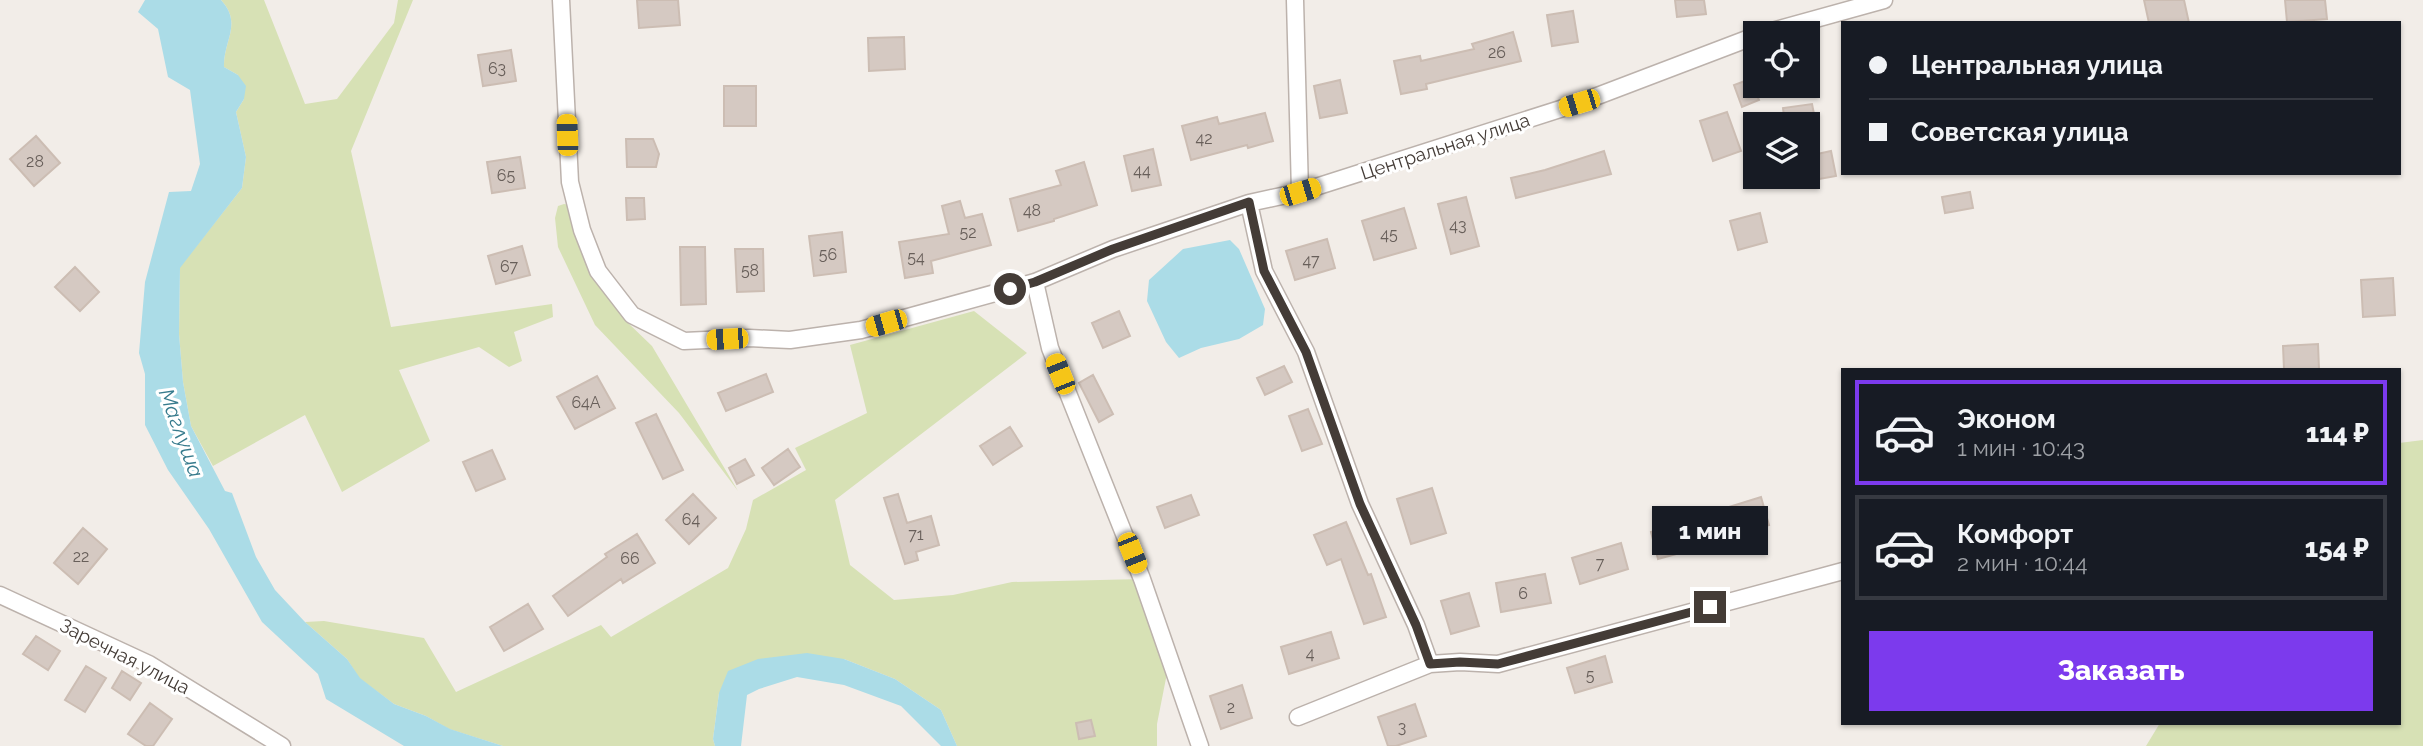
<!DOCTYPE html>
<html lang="ru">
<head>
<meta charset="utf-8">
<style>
	body { margin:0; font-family:Raleway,sans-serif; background:#242831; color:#f1f3f6; height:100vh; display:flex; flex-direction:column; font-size:26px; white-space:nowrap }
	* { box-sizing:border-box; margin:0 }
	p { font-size:23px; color:#9ea1a6 }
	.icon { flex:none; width:38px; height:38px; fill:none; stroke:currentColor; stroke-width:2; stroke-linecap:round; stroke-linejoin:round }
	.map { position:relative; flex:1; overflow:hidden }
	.details { position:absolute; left:1841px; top:368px; width:560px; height:357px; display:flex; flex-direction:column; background:#171b24; border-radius:0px; box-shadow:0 2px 5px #0004 }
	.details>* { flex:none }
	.guide { position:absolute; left:1841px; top:21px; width:560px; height:154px; border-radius:0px; box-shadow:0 2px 5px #0004; display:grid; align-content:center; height:154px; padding:0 28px; background:#171b24 }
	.fabs { position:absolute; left:1743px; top:21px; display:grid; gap:14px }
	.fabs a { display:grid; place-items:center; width:77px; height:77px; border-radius:0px; background:#171b24; box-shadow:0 2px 5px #0004; font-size:35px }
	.end { position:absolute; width:32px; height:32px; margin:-16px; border:9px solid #443c37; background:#fff; box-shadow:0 0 0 4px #fff }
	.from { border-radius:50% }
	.bubble { position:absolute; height:49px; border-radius:0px; background:#171b24; box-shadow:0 2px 5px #0004; font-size:23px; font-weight:800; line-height:49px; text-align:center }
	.car { position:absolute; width:21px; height:42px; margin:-21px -10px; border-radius:9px; box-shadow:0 0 5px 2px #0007; background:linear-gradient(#f5c518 24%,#345 0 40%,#f5c518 0 76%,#345 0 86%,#f5c518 0) }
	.guide b { display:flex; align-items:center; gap:24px; height:66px; font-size:26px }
	.guide b+b { border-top:2px solid #363941 }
	.guide i { width:18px; height:18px; background:#f1f3f6 }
	ul { padding:12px 0 0; list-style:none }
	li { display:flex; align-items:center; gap:21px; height:105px; margin:0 14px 10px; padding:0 14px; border:4px solid #363941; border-radius:0px }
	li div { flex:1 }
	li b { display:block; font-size:26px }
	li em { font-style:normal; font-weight:800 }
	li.active { border-color:#7c3aed }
	li>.icon { width:63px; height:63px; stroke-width:1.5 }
	.button { display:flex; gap:14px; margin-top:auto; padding:14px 28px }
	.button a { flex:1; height:80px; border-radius:0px; background:#7c3aed; color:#fff; font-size:28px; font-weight:800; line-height:80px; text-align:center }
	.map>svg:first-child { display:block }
</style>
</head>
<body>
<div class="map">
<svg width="2423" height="746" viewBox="0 0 2423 746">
	<rect width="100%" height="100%" fill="#f2ede8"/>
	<!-- green -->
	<path fill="#d7e1b5" d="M221 0H264L305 104 337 99 394 23 398 0H413L351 151 391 327 552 304 553 317 514 332 522 361 509 367 479 347 399 370 430 441 342 492 305 415 213 466 191 426 183 382 179 334 180 267 242 188 246 157 236 112 244 99 238 75 224 67C223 41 243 24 221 0Z
		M564 204 570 205 590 273 626 321 652 346 738 491 679 413 595 325 558 247 555 218 558 206Z
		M974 311 1027 353 835 500 850 565 894 600 953 595 1012 582 1142 579 1170 658 1157 724V746H957L941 710 895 679 844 659 719 693 713 739 715 746H503L449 729 426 716 394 704 359 678 347 659 305 622 324 621 424 638 456 692 601 625 611 637 728 568 746 529 753 500 806 470 795 448 867 413 850 345Z
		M2423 440V746H2146L2160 723H2399V443Z"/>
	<!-- water -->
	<path fill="#abdce7" d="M145 0H221C243 24 223 41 224 67L238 75 246 86 244 99 236 112 246 157 242 188 180 268 179 334 183 382 191 426 225 491 232 493 256 557 275 590 305 622 347 659 360 678 394 704 426 716 450 729 503 746H404L326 699 318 674 262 622 209 529 168 470 145 425V374L139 353 145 282 169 192 191 191 200 164 190 90 168 77 158 29 138 12Z
		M1230 240 1239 249 1265 309 1263 325 1239 339 1201 348 1179 358 1166 342 1147 301 1149 280 1183 249Z
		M807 653 844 659 895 679 941 710 957 746H941L901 706 844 685 797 677 759 689 747 695 741 746H715L713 739 719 693 728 671 758 659Z"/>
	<!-- building -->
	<path fill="#d5c9c2" stroke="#ccbdb3" stroke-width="2" d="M637 0H678L680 25 639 28Z
		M1675 0H1704L1706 14 1677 17Z
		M2144 0H2184L2189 23H2149Z
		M2285 0H2325L2327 19 2287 22Z
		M1573 11 1578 42 1552 46 1547 15Z
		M1513 32 1521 61 1426 84 1427 89 1401 94 1394 61 1420 56 1421 61 1474 49 1472 44Z
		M904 37 905 69 869 71 868 38Z
		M511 50 516 81 483 86 478 55Z
		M1750 79 1759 100 1742 107 1734 85Z
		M1340 80 1347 113 1320 118 1314 86Z
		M724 86H756V126H724Z
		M1812 104 1816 124H1785L1783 108Z
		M1727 112 1741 151 1713 161 1700 121Z
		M1265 113 1273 141 1248 148 1247 145 1191 160 1182 126 1217 117 1219 124Z
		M36 136 60 163 34 186 10 159Z
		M626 139H653L659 154 656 167H627Z
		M1153 149 1161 185 1132 191 1124 156Z
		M1604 151 1611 174 1516 198 1511 178 1545 170Z
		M1831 151 1836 176 1808 181V156Z
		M520 157 525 188 492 193 487 162Z
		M1084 162 1097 205 1054 219V221L1018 231 1010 199 1061 185 1056 171Z
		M1970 192 1973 208 1945 213 1942 197Z
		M1466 197 1479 246 1451 254 1438 204Z
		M626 198H644L645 219 627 220Z
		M960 201 965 218 982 214 991 245 931 261 933 273 905 278 899 242 949 234 942 206Z
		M1404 208 1416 248 1374 260 1362 221Z
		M1760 213 1767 242 1738 250 1730 221Z
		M842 232 846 272 814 276 809 236Z
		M1327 239 1335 268 1295 280 1286 251Z
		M522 246 530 275 496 284 488 256Z
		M680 247H705L706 304 681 305Z
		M735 249H763L764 291 737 292Z
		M75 267 99 292 80 311 55 287Z
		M2393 278 2395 315 2363 317 2361 280Z
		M1119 311 1130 336 1103 348 1092 323Z
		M2318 344 2319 369H2284L2283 346Z
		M1284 366 1292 382 1265 395 1257 378Z
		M766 374 773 392 726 411 718 393Z
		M1093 375 1113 414 1099 422 1079 383Z
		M597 376 615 408 575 429 557 397Z
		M1308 409 1322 444 1302 451 1289 416Z
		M656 414 683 470 663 479 636 423Z
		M1010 427 1022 446 993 465 980 446Z
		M788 449 800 467 774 485 762 468Z
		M492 450 505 479 476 491 463 462Z
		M745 459 754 475 737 484 729 468Z
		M1432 488 1446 533 1411 544 1397 499Z
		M693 494 716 518 689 544 666 520Z
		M898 494 907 523 931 516 939 545 916 552 918 560 905 564 884 498Z
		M1191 495 1199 515 1165 528 1157 507Z
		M1761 497 1769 525 1734 535 1726 508Z
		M1346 522 1368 575 1371 574 1386 617 1364 624 1341 559 1327 565 1314 535Z
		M1683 523 1691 550 1658 559 1651 532Z
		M83 528 107 549 78 584 54 563Z
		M637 534 655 563 623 583 621 579 568 616 553 596 607 557 605 554Z
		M1621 543 1628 569 1580 584 1572 558Z
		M1545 574 1551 603 1501 612 1496 583Z
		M1469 593 1479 626 1451 634 1441 601Z
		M528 604 543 629 504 651 490 627Z
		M1331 632 1339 658 1289 674 1281 647Z
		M36 636 60 651 48 670 23 654Z
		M1605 656 1612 682 1575 693 1567 668Z
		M86 666 106 678 85 712 65 700Z
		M122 671 141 683 130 700 112 688Z
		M1242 685 1252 718 1221 729 1210 696Z
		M150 703 172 719 153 746H146L128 734Z
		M1415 704 1426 736 1396 746H1388L1378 717Z
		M1091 720 1095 736 1079 739 1076 723Z"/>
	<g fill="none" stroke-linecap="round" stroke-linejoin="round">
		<!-- minor casing -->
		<g stroke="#bcb2ac" stroke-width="19">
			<path id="minor" d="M561 0 570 182 582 230 598 271 632 315 684 341 749 338 790 340 861 330 1035 282 1113 249 1249 203 1300 192 1579 103 1755 36
				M1295 0 1300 192
				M1765 33 1884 0
				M1249 203 1264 271 1306 352 1360 504 1416 625 1430 664
				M1035 282 1050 348 1142 579 1200 746
				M0 595 149 664 282 746
				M1298 717 1430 664 1460 662 1498 664 1843 571"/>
		</g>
		<!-- minor -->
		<use href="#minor" stroke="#fff" stroke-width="16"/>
	</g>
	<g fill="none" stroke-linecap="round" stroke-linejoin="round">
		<!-- route -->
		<path stroke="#443c37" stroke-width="9" d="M1010 289 1035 282 1113 249 1249 202 1264 271 1306 352 1360 504 1416 625 1430 664 1460 662 1498 664 1710 607"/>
	</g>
	<g text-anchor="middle" stroke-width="6" stroke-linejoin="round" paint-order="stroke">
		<!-- number labels -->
		<g font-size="16" fill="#685f5a">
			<text x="1497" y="58">26</text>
			<text x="497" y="74">63</text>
			<text x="1204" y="144">42</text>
			<text x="35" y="167">28</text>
			<text x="1142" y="176">44</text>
			<text x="506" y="181">65</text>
			<text x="1032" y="216">48</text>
			<text x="1458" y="231">43</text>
			<text x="968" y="238">52</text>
			<text x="1389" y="240">45</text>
			<text x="828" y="260">56</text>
			<text x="916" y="263">54</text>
			<text x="1311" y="266">47</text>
			<text x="509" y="272">67</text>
			<text x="750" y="276">58</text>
			<text x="586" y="408">64А</text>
			<text x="691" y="525">64</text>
			<text x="916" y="540">71</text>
			<text x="81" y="562">22</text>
			<text x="630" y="564">66</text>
			<text x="1600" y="569">7</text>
			<text x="1523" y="599">6</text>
			<text x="1310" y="659">4</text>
			<text x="1590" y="681">5</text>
			<text x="1231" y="713">2</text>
			<text x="1402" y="733">3</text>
		</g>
		<!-- street labels -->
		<g font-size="19" fill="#443c37" stroke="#fff">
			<text transform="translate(1445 146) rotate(-18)" y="7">Центральная улица</text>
			<text transform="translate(125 656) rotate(27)" y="7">Заречная улица</text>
		</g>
		<!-- water labels -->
		<g font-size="21" font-style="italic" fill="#377b8d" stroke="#fff">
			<text transform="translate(181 433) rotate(70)" y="7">Маглуша</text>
		</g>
	</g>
</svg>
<div class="fabs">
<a><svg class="icon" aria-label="locate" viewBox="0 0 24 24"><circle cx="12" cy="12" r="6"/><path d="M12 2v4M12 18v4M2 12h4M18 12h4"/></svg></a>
<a><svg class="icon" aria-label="layers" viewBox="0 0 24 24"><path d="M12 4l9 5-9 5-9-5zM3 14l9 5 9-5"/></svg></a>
</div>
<i class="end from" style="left:1010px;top:289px"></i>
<i class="end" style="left:1710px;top:607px"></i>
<div class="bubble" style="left:1652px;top:506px;width:116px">1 мин</div>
<i class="car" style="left:1579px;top:103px;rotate:253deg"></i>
<i class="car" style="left:567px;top:135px;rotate:358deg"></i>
<i class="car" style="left:1300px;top:192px;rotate:73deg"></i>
<i class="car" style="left:886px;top:323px;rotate:254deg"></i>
<i class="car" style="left:727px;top:339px;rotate:267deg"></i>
<i class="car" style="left:1060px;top:374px;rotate:338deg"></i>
<i class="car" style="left:1132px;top:553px;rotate:158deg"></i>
<div class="guide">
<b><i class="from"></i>Центральная улица</b>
<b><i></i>Советская улица</b>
</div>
<section class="details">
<ul>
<li class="active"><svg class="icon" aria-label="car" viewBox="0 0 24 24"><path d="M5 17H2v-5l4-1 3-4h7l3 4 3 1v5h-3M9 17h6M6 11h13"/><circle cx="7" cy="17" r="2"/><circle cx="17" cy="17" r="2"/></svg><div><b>Эконом</b><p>1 мин · 10:43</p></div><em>114 ₽</em></li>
<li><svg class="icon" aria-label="car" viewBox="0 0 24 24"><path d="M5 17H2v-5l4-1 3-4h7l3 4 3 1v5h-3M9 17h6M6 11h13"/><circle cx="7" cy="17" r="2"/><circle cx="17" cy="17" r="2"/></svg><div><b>Комфорт</b><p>2 мин · 10:44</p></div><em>154 ₽</em></li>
</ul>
<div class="button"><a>Заказать</a></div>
</section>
</div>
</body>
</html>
